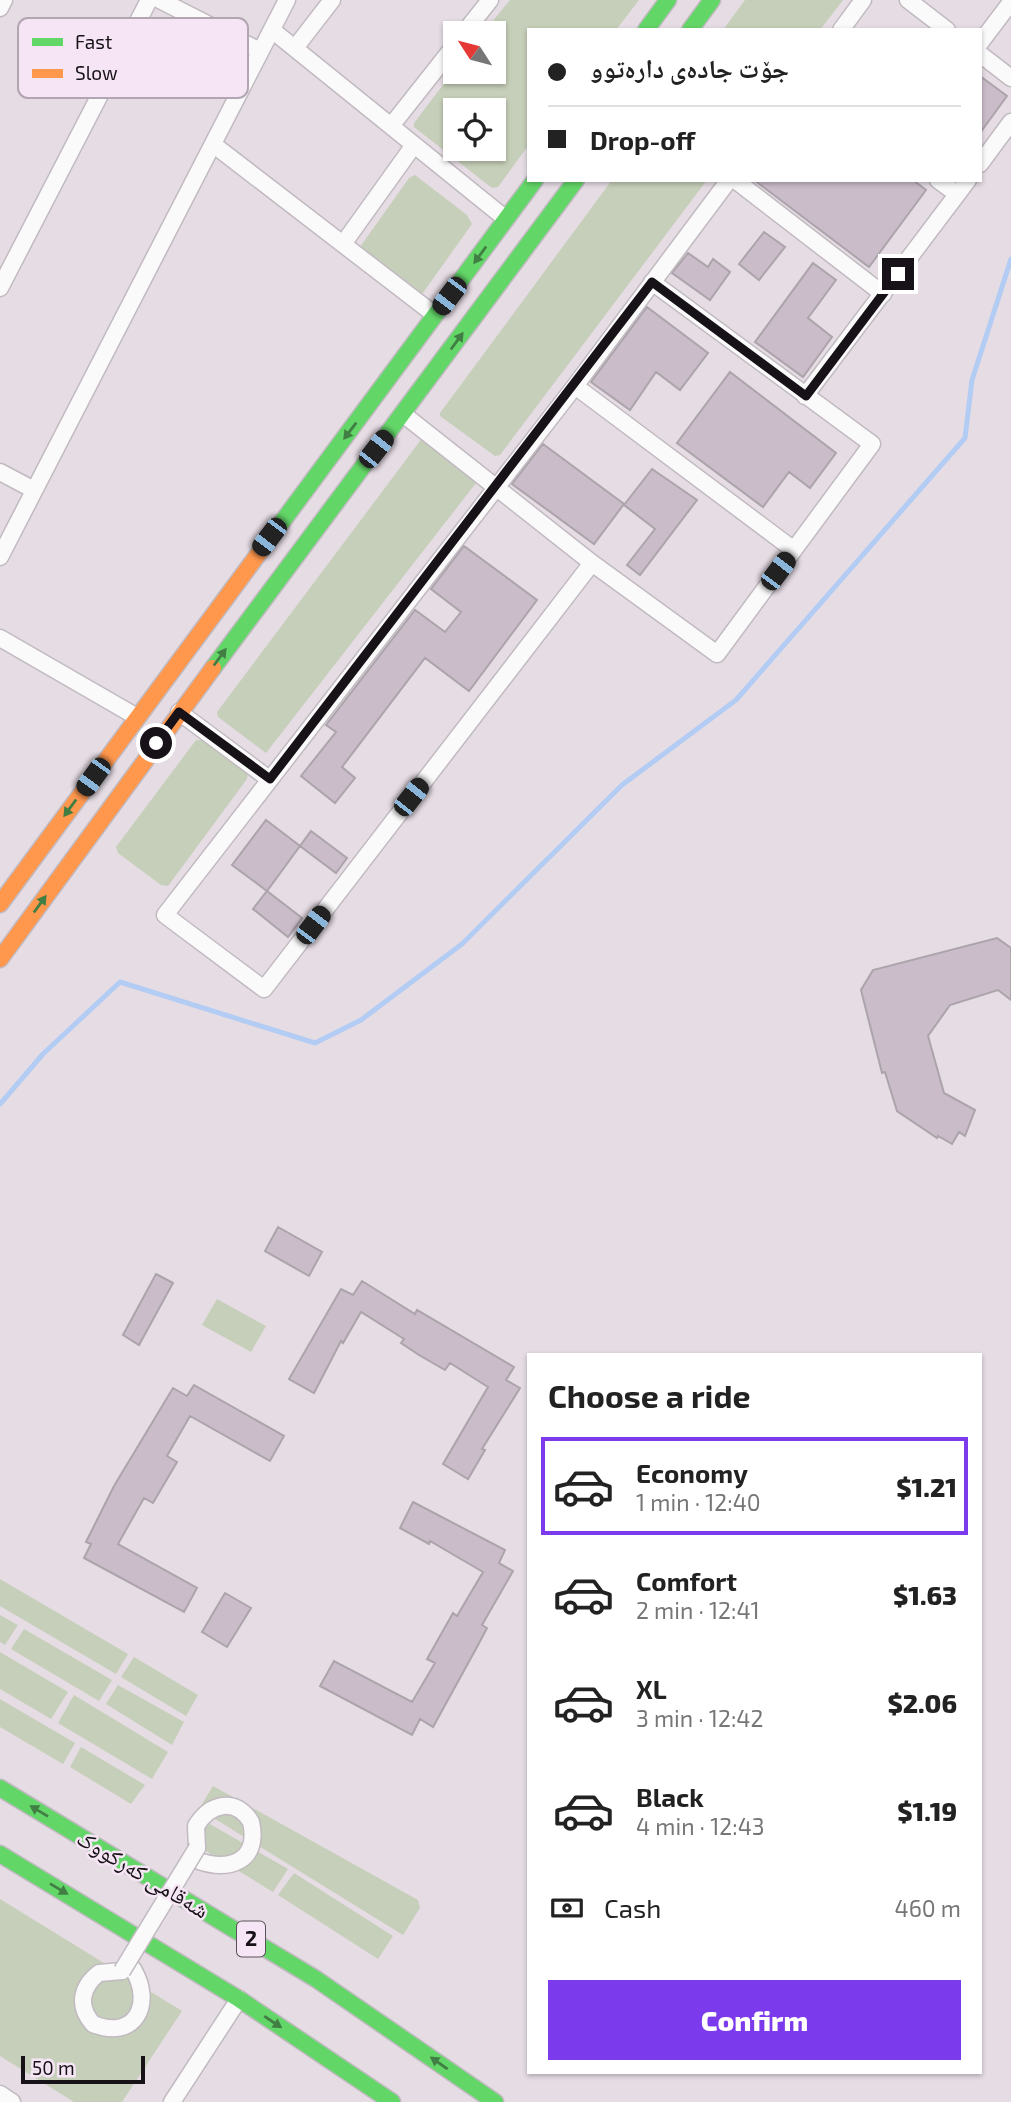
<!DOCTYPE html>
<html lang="en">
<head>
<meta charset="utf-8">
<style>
	body { margin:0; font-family:"Exo 2","Noto Naskh Arabic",sans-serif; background:#f2f2f2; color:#222; height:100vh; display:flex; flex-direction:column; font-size:26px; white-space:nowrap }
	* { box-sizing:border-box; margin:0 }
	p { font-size:23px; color:#767676 }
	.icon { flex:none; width:38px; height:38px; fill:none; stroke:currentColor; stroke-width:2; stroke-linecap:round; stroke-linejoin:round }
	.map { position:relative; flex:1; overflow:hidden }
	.panel { position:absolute; left:527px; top:1353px; width:455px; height:721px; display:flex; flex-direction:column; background:#fff; border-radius:0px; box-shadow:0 2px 5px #0004 }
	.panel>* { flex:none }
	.banner { position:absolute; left:527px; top:28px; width:455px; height:154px; border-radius:0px; box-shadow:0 2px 5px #0004; display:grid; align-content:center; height:154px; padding:0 21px; background:#fff }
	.needle { width:46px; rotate:306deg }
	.tools { position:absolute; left:443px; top:21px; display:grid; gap:14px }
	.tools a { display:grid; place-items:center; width:63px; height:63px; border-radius:0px; background:#fff; box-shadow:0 2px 5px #0004; font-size:35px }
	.scale { position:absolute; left:21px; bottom:18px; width:124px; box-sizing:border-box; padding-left:7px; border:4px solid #171217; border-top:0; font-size:19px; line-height:24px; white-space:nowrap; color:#171217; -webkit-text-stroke:5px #f6e6f5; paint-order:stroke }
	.end { position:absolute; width:32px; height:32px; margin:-16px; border:9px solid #171217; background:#fff; box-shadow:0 0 0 4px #fff }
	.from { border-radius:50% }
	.car { position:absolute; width:21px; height:42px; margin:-21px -10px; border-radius:9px; box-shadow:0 0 5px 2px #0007; background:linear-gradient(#222 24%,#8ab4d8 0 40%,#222 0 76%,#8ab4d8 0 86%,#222 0) }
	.banner b { display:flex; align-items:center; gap:24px; height:66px; font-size:26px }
	.banner b+b { border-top:2px solid #e0e0e0 }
	.banner i { width:18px; height:18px; background:#222 }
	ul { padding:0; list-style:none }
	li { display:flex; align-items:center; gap:21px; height:98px; margin:0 14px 10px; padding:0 7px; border:4px solid transparent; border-radius:0px }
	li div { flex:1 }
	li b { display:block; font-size:26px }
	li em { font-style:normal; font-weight:800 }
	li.current { border-color:#7c3aed }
	li>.icon { width:63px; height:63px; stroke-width:1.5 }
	h2 { padding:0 21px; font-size:32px; line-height:84px }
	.pay { display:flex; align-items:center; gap:18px; height:77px; padding:0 21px; font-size:26px }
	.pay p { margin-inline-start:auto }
	.button { display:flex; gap:14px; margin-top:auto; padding:14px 21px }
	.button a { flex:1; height:80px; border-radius:0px; background:#7c3aed; color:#fff; font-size:28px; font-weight:800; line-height:80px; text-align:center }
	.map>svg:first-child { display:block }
</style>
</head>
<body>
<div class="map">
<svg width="1011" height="2102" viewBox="0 0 1011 2102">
	<rect width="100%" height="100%" fill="#e6dce4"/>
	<!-- green -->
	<path fill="#c6cfb9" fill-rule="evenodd" d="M510 0H639L616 30H528V146L498 187 492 188 414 127V123L455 69V72H494V33H483ZM455 110H494V149H455Z
		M745 0H843L820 30H723Z
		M415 175 467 215 472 224 420 297 360 252V247L409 178Z
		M612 180H707L500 455 495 456 440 416V413Z
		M423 437 477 477 476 483 266 753 218 717 217 712Z
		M196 740H202L248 773 247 779 168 886 161 885 118 853 116 847Z
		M217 1299 266 1326 251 1352 202 1325Z
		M0 1579 128 1654 116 1674 0 1606Z
		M0 1615 18 1625 5 1645 0 1642Z
		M24 1629 112 1680 99 1701 11 1649Z
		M0 1652 68 1692 51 1719 0 1689Z
		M134 1657 198 1695 186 1716 121 1677Z
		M118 1685 184 1722 172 1745 106 1704Z
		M74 1695 168 1752 152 1779 58 1723Z
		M0 1699 75 1743 63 1764 0 1727Z
		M81 1747 145 1785 131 1804 70 1767Z
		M213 1786 418 1900 420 1908 403 1935 199 1809Z
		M201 1819 288 1869 273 1892 188 1840Z
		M294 1873 393 1936 378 1959 278 1895Z
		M0 1899 182 2011 122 2102H74L0 2056Z"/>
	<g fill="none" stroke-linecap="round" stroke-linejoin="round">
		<!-- stream -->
		<path stroke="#b3ccf4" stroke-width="5" d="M0 1104 43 1054 120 982 315 1043 361 1020 462 944 622 785 736 700 965 438 972 380 1011 259"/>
	</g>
	<!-- building -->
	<path fill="#cabcc9" stroke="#aca4ab" stroke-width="2" d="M980 76 1007 96 980 133Z
		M754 180H913L926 190 869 267Z
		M764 232 785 247 759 280 739 264Z
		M688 253 708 267 713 259 730 272 710 300 672 273Z
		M813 263 836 280 808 318 832 337 803 377 755 342Z
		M647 307 708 353 680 390 656 372 630 410 591 382Z
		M730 372 836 453 810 488 789 472 763 507 677 443Z
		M543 444 624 504 594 544 512 484Z
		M652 469 697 500 640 575 627 565 655 529 624 505Z
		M464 546 537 600 469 691 425 658 342 767 355 778 335 803 301 776 336 732 326 725 415 610 445 632 461 612 431 589Z
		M266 820 300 846 267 891 232 865Z
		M311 831 347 858 336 873 300 846Z
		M267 891 302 918 288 937 253 909Z
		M997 938 1011 948V1000L998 990 950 1005 928 1036 944 1093 975 1110 965 1136 959 1132 952 1144 938 1136 937 1138 897 1111 885 1072 882 1073 861 990 873 970Z
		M278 1227 322 1252 309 1276 265 1251Z
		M156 1274 173 1283 139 1345 123 1335Z
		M362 1281 415 1314 417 1310 514 1367 506 1380 520 1388 482 1449 485 1450 468 1479 443 1464 488 1387 450 1363 445 1370 419 1355 401 1343 404 1339 361 1312 343 1343 341 1341 314 1393 289 1379 341 1289 353 1295Z
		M194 1385 284 1436 270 1461 190 1416 167 1456 177 1462 153 1503 144 1498 118 1544 197 1588 184 1612 84 1558 91 1544 86 1542 114 1486 173 1388 187 1396Z
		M413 1502 505 1550 499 1563 513 1571 482 1625 487 1628 477 1647 433 1727 420 1719 412 1735 320 1686 334 1661 412 1702 435 1663 427 1659 453 1613 457 1616 483 1572 430 1541 429 1544 400 1528Z
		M225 1593 251 1608 227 1647 202 1632Z"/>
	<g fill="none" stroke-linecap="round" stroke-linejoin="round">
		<!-- street casing -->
		<g stroke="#c1bac1" stroke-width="19">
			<path id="street" d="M160 0 260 51
				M908 0 947 30
				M0 8 4 0
				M272 30 506 219
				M841 30 863 0
				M464 33 490 0
				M980 43 1011 2
				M295 48 332 0
				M980 54 1011 78
				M391 126 455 45
				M214 145 435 315
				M980 164 1011 122
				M735 180 883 294
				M938 180 957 194
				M343 244 414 145
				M0 288 149 0
				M575 386 794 550
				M805 396 968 180
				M403 414 592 563 717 654 872 444 652 282
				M0 472 34 490
				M0 557 287 0
				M592 563 264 989 165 915 575 386 729 180
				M0 638 137 717
				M179 712 269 779
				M196 1860C229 1872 260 1862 251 1822 236 1797 210 1803 196 1826L197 1848
				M122 1971 99 1973C81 1987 77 2006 93 2024 135 2041 154 2004 133 1969
				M0 2094 12 2102
				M172 2102 239 1999"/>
		</g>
		<!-- fast casing -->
		<g stroke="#c1bac1" stroke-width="19">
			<path id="fast" d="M646 30 668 0
				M690 30 712 0
				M265 545 535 180
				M213 668 576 180
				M0 1788 316 1979 495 2102
				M0 1854 239 1999 392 2102"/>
		</g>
		<!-- slow casing -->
		<g stroke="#c1bac1" stroke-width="19">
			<path id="slow" d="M0 904 265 545
				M0 959 213 668"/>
		</g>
		<!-- street -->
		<use href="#street" stroke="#fbfafb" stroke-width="16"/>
		<!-- fast -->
		<use href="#fast" stroke="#63d668" stroke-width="16"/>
		<!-- slow -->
		<use href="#slow" stroke="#ff974d" stroke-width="16"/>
		<!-- street-bridge casing -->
		<g stroke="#c1bac1" stroke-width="19" stroke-linecap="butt">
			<path id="street-bridge" d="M122 1971 197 1848"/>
		</g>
		<!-- street-bridge -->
		<use href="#street-bridge" stroke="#fbfafb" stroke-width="16"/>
	</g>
	<!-- one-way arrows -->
	<defs><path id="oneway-solid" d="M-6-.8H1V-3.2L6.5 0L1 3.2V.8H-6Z" transform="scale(1.75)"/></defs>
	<g fill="#417e44">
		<use href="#oneway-solid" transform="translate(480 255) rotate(126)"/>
		<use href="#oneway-solid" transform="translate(457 341) rotate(-54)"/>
		<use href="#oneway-solid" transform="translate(350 431) rotate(127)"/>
		<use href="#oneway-solid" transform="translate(220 657) rotate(-54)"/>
		<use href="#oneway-solid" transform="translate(70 808) rotate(126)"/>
		<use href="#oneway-solid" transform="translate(40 904) rotate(-54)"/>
		<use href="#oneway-solid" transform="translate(39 1811) rotate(-149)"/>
		<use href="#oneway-solid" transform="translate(59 1889) rotate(31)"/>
		<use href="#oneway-solid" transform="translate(273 2022) rotate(34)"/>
		<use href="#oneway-solid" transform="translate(439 2063) rotate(-145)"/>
	</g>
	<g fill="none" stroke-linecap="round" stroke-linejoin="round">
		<!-- route -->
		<path stroke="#171217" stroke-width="9" d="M156 743 179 712 270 779 652 282 806 396 898 274"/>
	</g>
	<g text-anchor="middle" stroke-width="5" stroke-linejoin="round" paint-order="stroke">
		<!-- shield labels -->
		<rect fill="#f6e6f5" stroke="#5a525a" stroke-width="2" x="237" y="1921.5" width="28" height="35" rx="5"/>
		<g font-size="21" font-weight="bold" fill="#171217">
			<text x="251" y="1946">2</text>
		</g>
		<!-- street labels -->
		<g font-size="23" fill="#171217" stroke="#f6e6f5">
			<text transform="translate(143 1874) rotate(31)" y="8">شەقامی کەرکووک</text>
		</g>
	</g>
	<!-- legend -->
	<rect x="18" y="18" width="230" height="80" rx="10" fill="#f6e6f5" stroke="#b3a6b2" stroke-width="2"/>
	<rect x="32" y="38" width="31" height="8" fill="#63d668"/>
	<rect x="32" y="69" width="31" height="9" fill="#ff974d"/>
	<g font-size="19" fill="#171217">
		<text x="75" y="49">Fast</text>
		<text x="75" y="80">Slow</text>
	</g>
</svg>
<div class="tools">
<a><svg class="needle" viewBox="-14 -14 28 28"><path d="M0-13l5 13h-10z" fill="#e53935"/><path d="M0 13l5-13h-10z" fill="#767676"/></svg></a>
<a><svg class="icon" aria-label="locate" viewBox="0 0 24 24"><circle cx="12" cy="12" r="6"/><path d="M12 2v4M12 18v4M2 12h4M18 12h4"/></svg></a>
</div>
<div class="scale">50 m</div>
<i class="end from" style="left:156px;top:743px"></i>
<i class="end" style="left:898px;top:274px"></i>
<i class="car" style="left:449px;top:296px;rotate:217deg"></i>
<i class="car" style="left:376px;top:449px;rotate:38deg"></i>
<i class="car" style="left:269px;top:537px;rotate:217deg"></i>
<i class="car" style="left:778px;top:571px;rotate:37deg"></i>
<i class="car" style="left:93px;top:777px;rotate:216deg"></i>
<i class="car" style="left:411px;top:797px;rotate:38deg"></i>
<i class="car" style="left:313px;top:925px;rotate:37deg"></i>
<div class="banner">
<b><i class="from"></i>جۆت جادەی دارەتوو</b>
<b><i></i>Drop-off</b>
</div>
<section class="panel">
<h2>Choose a ride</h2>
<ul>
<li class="current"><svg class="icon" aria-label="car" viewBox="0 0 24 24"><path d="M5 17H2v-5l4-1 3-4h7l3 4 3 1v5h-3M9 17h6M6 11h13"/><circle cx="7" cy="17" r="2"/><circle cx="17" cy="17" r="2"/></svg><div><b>Economy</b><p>1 min · 12:40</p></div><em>$1.21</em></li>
<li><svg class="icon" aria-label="car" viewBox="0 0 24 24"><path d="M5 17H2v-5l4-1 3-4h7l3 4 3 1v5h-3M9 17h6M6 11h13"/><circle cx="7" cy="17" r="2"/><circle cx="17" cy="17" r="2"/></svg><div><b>Comfort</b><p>2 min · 12:41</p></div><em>$1.63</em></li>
<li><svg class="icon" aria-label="car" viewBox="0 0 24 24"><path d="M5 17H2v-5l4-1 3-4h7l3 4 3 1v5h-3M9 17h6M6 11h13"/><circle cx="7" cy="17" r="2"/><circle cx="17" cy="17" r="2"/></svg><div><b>XL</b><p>3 min · 12:42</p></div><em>$2.06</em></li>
<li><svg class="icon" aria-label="car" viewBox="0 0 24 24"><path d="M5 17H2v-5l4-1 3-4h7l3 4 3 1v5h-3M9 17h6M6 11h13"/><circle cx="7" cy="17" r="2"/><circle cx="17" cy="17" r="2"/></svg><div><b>Black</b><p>4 min · 12:43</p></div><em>$1.19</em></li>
</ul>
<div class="pay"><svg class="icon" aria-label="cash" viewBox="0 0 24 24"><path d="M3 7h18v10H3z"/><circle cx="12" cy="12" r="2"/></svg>Cash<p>460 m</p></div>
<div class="button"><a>Confirm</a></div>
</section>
</div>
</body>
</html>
